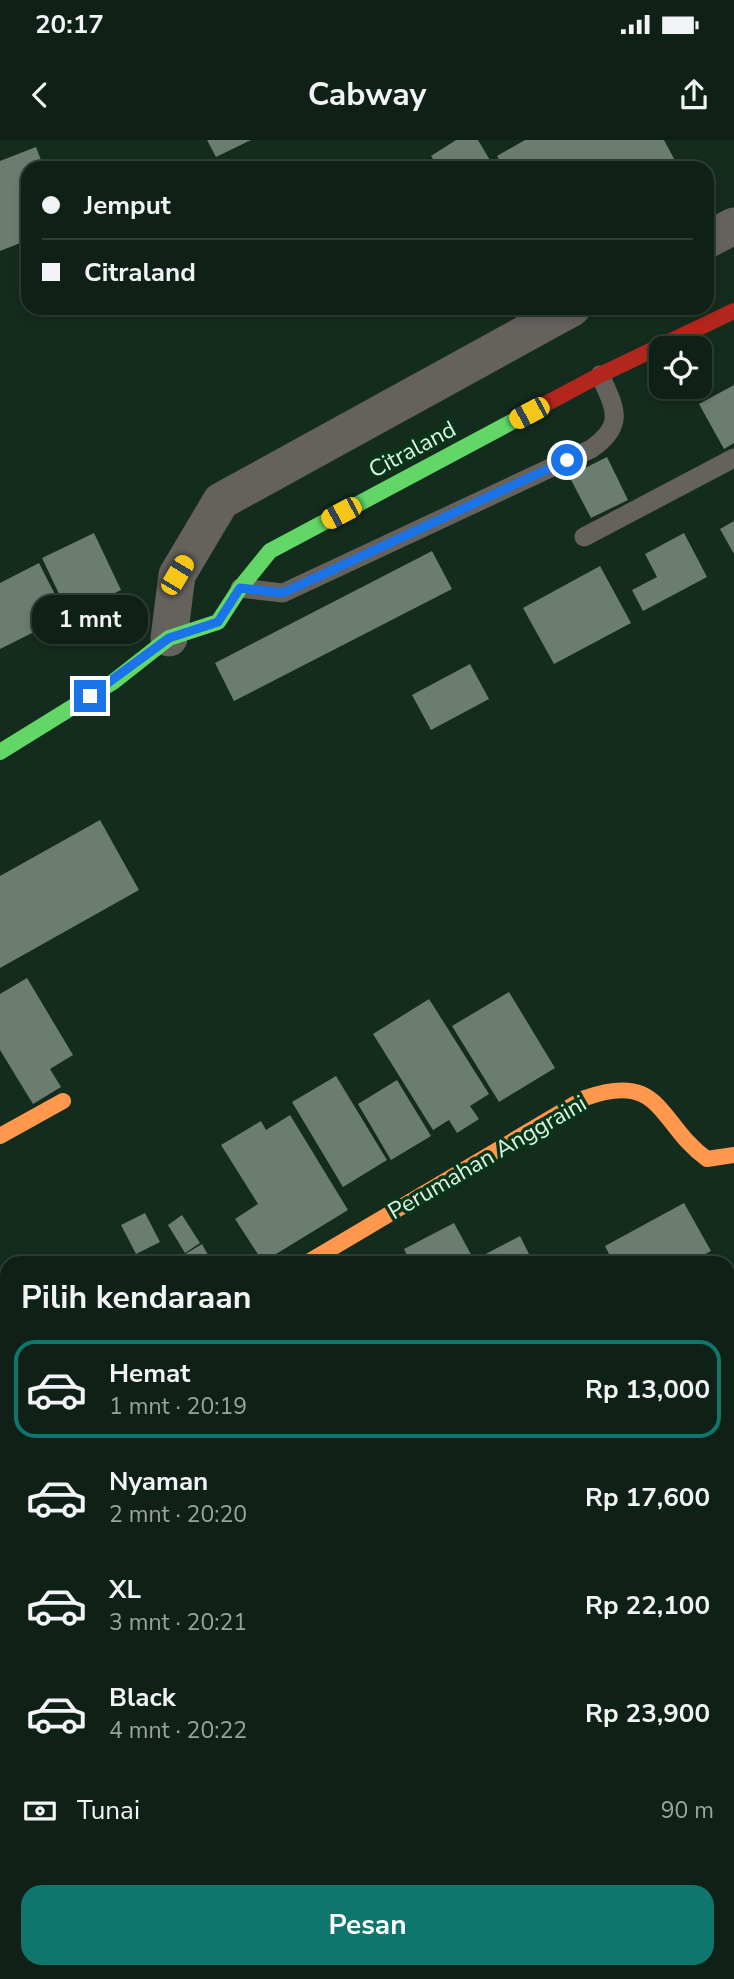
<!DOCTYPE html>
<html lang="id">
<head>
<meta charset="utf-8">
<style>
	body { margin:0; font-family:"Nunito Sans",sans-serif; background:#18291f; color:#f1f3f6; height:100vh; display:flex; flex-direction:column; font-size:26px; white-space:nowrap }
	* { box-sizing:border-box; margin:0 }
	p { font-size:23px; color:#9ba3a1 }
	.icon { flex:none; width:38px; height:38px; fill:none; stroke:currentColor; stroke-width:2; stroke-linecap:round; stroke-linejoin:round }
	.map { position:relative; flex:1; overflow:hidden }
	.sheet { position:absolute; left:0px; top:1116px; width:735px; height:723px; display:flex; flex-direction:column; background:#0f2116; border-radius:21px 21px 0 0; box-shadow:0 4px 10px #0003,0 0 0 2px #2f3e35 }
	.sheet>* { flex:none }
	.hud { position:absolute; left:21px; top:21px; width:693px; height:154px; border-radius:21px; box-shadow:0 4px 10px #0003,0 0 0 2px #2f3e35; display:grid; align-content:center; height:154px; padding:0 21px; background:#0f2116 }
	.fabs { position:absolute; left:649px; top:196px; display:grid; gap:14px }
	.fabs a { display:grid; place-items:center; width:63px; height:63px; border-radius:14px; background:#0f2116; box-shadow:0 4px 10px #0003,0 0 0 2px #2f3e35; font-size:35px }
	.end { position:absolute; width:32px; height:32px; margin:-16px; border:9px solid #1a73e8; background:#fff; box-shadow:0 0 0 4px #fff }
	.from { border-radius:50% }
	.bubble { position:absolute; height:49px; border-radius:21px; background:#0f2116; box-shadow:0 4px 10px #0003,0 0 0 2px #2f3e35; font-size:23px; font-weight:700; line-height:49px; text-align:center }
	.car { position:absolute; width:21px; height:42px; margin:-21px -10px; border-radius:9px; box-shadow:0 0 5px 2px #0007; background:linear-gradient(#f5c518 24%,#345 0 40%,#f5c518 0 76%,#345 0 86%,#f5c518 0) }
	.hud b { display:flex; align-items:center; gap:24px; height:66px; font-size:26px }
	.hud b+b { border-top:2px solid #2f3e35 }
	.hud i { width:18px; height:18px; background:#f1f3f6 }
	ul { padding:0; list-style:none }
	li { display:flex; align-items:center; gap:21px; height:98px; margin:0 14px 10px; padding:0 7px; border:4px solid transparent; border-radius:21px }
	li div { flex:1 }
	li b { display:block; font-size:26px }
	li em { font-style:normal; font-weight:700 }
	li.active { border-color:#0f766e }
	li>.icon { width:63px; height:63px; stroke-width:1.5 }
	h2 { padding:0 21px; font-size:32px; line-height:84px }
	.pay { display:flex; align-items:center; gap:18px; height:77px; padding:0 21px; font-size:26px }
	.pay p { margin-inline-start:auto }
	.action { display:flex; gap:14px; margin-top:auto; padding:14px 21px }
	.action a { flex:1; height:80px; border-radius:21px; background:#0f766e; color:#fff; font-size:28px; font-weight:700; line-height:80px; text-align:center }
	.status { display:flex; justify-content:space-between; align-items:center; height:49px; padding:0 35px; background:#0f2116; direction:ltr }
	.status svg { height:19px; fill:currentColor }
	header { display:flex; justify-content:space-between; align-items:center; height:91px; padding:0 21px; background:#0f2116; font-size:32px; font-weight:700 }
	.map>svg:first-child { display:block }
</style>
</head>
<body>
<div class="status"><b>20:17</b><svg viewBox="0 0 49 12"><path d="M0 12V9h3v3zM5 12V6h3v6zM10 12V3h3v9zM15 12V0h3v12zM26 1h20v11H26zM47 4h2v5h-2z"/></svg></div>
<header><svg class="icon" aria-label="back" viewBox="0 0 24 24"><path d="M15 5l-7 7 7 7"/></svg>Cabway<svg class="icon" aria-label="share" viewBox="0 0 24 24"><path d="M12 15V3M7 8l5-5 5 5M5 13v7h14v-7"/></svg></header>
<div class="map">
<svg width="734" height="1839" viewBox="0 0 734 1839">
	<rect width="100%" height="100%" fill="#142c1d"/>
	<!-- green -->
	<path fill="#632a5e" d="M734 1190V1839H0V1490L6 1486 0 1475V1320L7 1317V1832H728V1193Z"/>
	<!-- building -->
	<path fill="#6a7d70" d="M207 0H251L216 17Z
		M456 0H478L494 27 439 28 431 16Z
		M525 0H664L679 28H504L497 16Z
		M36 7 44 28H28V100L0 111V21Z
		M734 245V303L724 309 699 264Z
		M607 317 628 360 591 378 569 336Z
		M734 381V414L720 389Z
		M94 393 121 450 69 475 42 418Z
		M684 393 707 437 643 471 632 450 657 437 645 414Z
		M432 411 452 449 234 561 215 523Z
		M39 423 66 476 0 509V443Z
		M600 426 631 483 554 524 523 468Z
		M470 524 489 559 431 590 412 555Z
		M100 680 139 750 0 828V736Z
		M27 838 73 915 50 929 61 947 33 964 0 910V854Z
		M509 852 555 928 499 962 452 886Z
		M429 859 489 954 470 966 479 979 457 993 449 980 433 990 373 894Z
		M336 936 387 1020 343 1047 292 962Z
		M397 940 431 996 391 1020 358 964Z
		M290 975 348 1070 263 1122 235 1079 258 1064 221 1005 261 981 266 990Z
		M684 1063 711 1111 687 1124H614L605 1106Z
		M145 1073 160 1102 136 1114 121 1085Z
		M182 1075 200 1103 185 1113 168 1085Z
		M454 1083 474 1120 520 1096 534 1124H411L404 1109Z
		M202 1104 213 1124H187L182 1116Z"/>
	<g fill="none" stroke-linecap="round" stroke-linejoin="round">
		<!-- lane -->
		<path stroke="#65615d" stroke-width="19" d="M584 397 734 318
			M240 448 283 453 591 309C626 285 615 268 600 235"/>
		<!-- street -->
		<path stroke="#65615d" stroke-width="37" d="M707 100 734 86
			M169 498 177 435 221 361 572 168
			M0 1176 7 1188
			M0 1304 7 1300"/>
		<!-- fast -->
		<path stroke="#63d668" stroke-width="16" d="M0 612 113 542 169 498 218 482 240 448 270 411 538 268"/>
		<!-- slow -->
		<path stroke="#ff974d" stroke-width="16" d="M0 996 63 961
			M305 1124 585 958C663 930 658 984 707 1019L734 1015"/>
		<!-- jam -->
		<path stroke="#b3261e" stroke-width="16" d="M538 268 600 235 734 171"/>
	</g>
	<g fill="none" stroke-linecap="round" stroke-linejoin="round">
		<!-- route -->
		<path stroke="#1a73e8" stroke-width="9" d="M90 556 169 498 218 482 240 448 283 453 567 320"/>
	</g>
	<g text-anchor="middle" stroke-width="7" stroke-linejoin="round" paint-order="stroke">
		<!-- street labels -->
		<g font-size="23" fill="#ddf5e2" stroke="#09361a">
			<text transform="translate(412 309) rotate(-28)" y="8">Citraland</text>
			<text transform="translate(487 1017) rotate(-30)" y="8">Perumahan Anggraini</text>
		</g>
	</g>
</svg>
<div class="fabs">
<a><svg class="icon" aria-label="locate" viewBox="0 0 24 24"><circle cx="12" cy="12" r="6"/><path d="M12 2v4M12 18v4M2 12h4M18 12h4"/></svg></a>
</div>
<i class="end from" style="left:567px;top:320px"></i>
<i class="end" style="left:90px;top:556px"></i>
<div class="bubble" style="left:32px;top:455px;width:116px">1 mnt</div>
<i class="car" style="left:529px;top:273px;rotate:242deg"></i>
<i class="car" style="left:341px;top:373px;rotate:242deg"></i>
<i class="car" style="left:177px;top:435px;rotate:31deg"></i>
<div class="hud">
<b><i class="from"></i>Jemput</b>
<b><i></i>Citraland</b>
</div>
<section class="sheet">
<h2>Pilih kendaraan</h2>
<ul>
<li class="active"><svg class="icon" aria-label="car" viewBox="0 0 24 24"><path d="M5 17H2v-5l4-1 3-4h7l3 4 3 1v5h-3M9 17h6M6 11h13"/><circle cx="7" cy="17" r="2"/><circle cx="17" cy="17" r="2"/></svg><div><b>Hemat</b><p>1 mnt · 20:19</p></div><em>Rp 13,000</em></li>
<li><svg class="icon" aria-label="car" viewBox="0 0 24 24"><path d="M5 17H2v-5l4-1 3-4h7l3 4 3 1v5h-3M9 17h6M6 11h13"/><circle cx="7" cy="17" r="2"/><circle cx="17" cy="17" r="2"/></svg><div><b>Nyaman</b><p>2 mnt · 20:20</p></div><em>Rp 17,600</em></li>
<li><svg class="icon" aria-label="car" viewBox="0 0 24 24"><path d="M5 17H2v-5l4-1 3-4h7l3 4 3 1v5h-3M9 17h6M6 11h13"/><circle cx="7" cy="17" r="2"/><circle cx="17" cy="17" r="2"/></svg><div><b>XL</b><p>3 mnt · 20:21</p></div><em>Rp 22,100</em></li>
<li><svg class="icon" aria-label="car" viewBox="0 0 24 24"><path d="M5 17H2v-5l4-1 3-4h7l3 4 3 1v5h-3M9 17h6M6 11h13"/><circle cx="7" cy="17" r="2"/><circle cx="17" cy="17" r="2"/></svg><div><b>Black</b><p>4 mnt · 20:22</p></div><em>Rp 23,900</em></li>
</ul>
<div class="pay"><svg class="icon" aria-label="cash" viewBox="0 0 24 24"><path d="M3 7h18v10H3z"/><circle cx="12" cy="12" r="2"/></svg>Tunai<p>90 m</p></div>
<div class="action"><a>Pesan</a></div>
</section>
</div>
</body>
</html>
